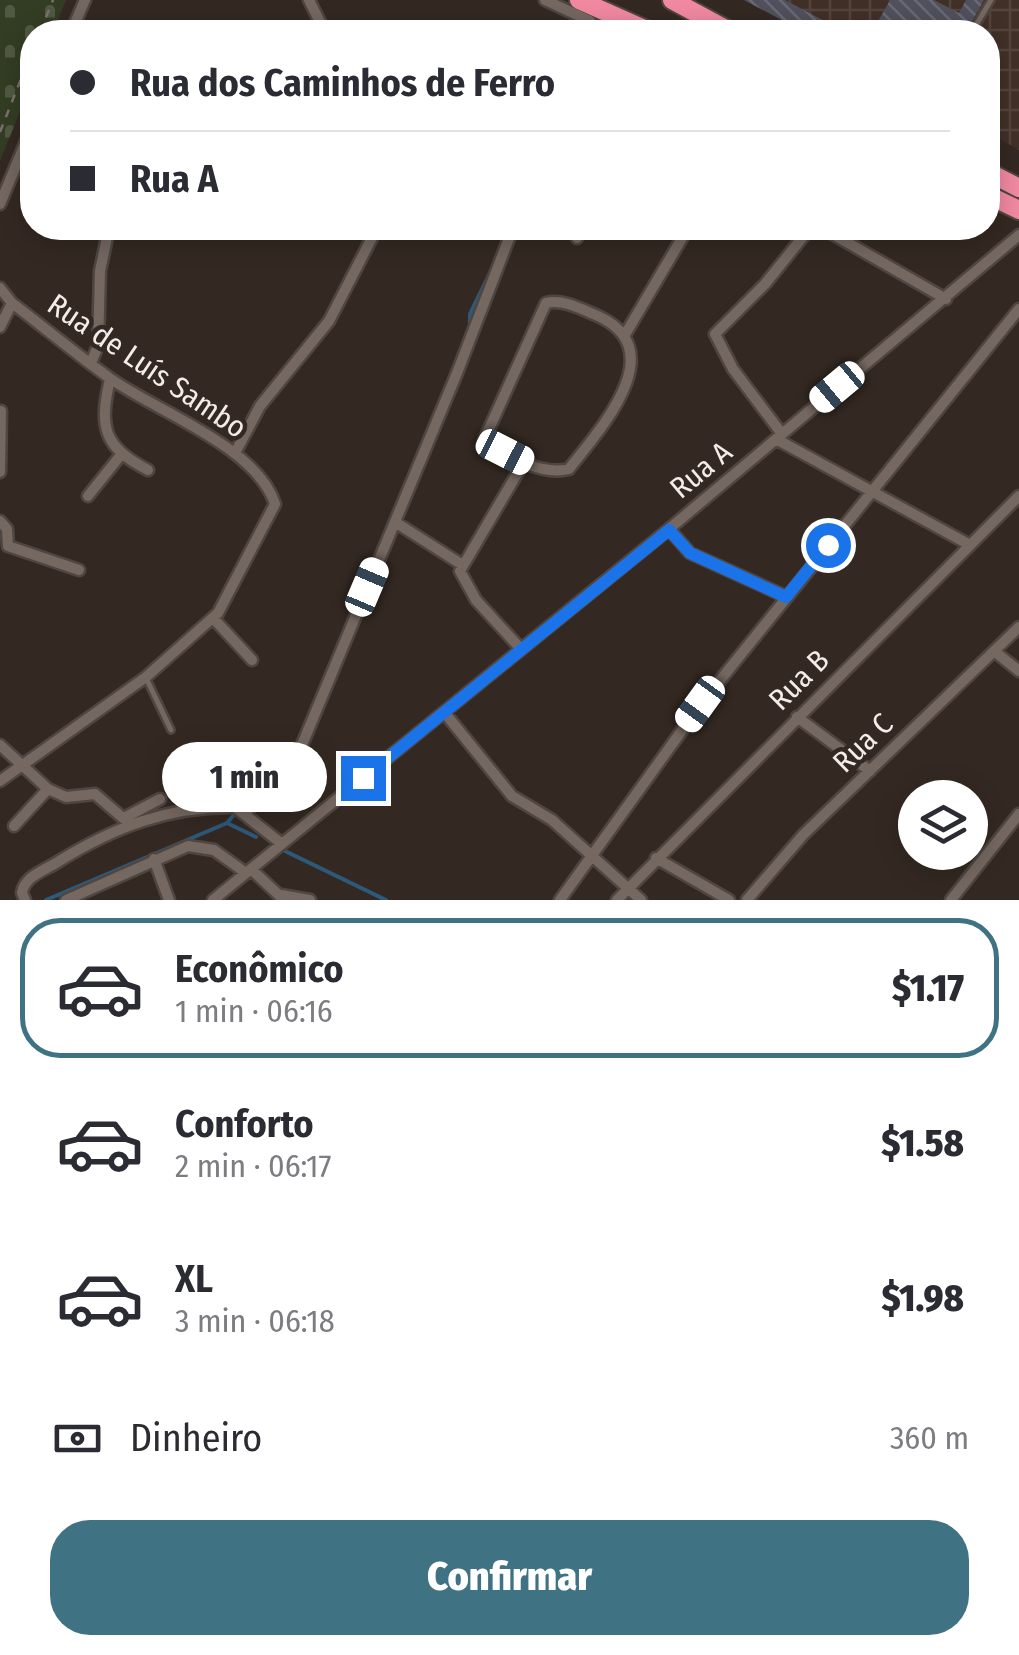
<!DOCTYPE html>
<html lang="pt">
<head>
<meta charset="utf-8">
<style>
	body { margin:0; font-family:"Fira Sans Condensed",sans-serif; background:#f7f7f7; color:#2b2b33; height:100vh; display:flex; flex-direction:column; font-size:38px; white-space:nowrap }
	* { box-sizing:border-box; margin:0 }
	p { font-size:32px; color:#7c7c81 }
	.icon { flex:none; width:55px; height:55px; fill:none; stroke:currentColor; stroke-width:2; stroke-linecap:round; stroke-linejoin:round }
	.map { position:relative; height:900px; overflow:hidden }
	.sheet { display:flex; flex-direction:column; background:#fff; flex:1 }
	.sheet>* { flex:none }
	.banner { position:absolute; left:20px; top:20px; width:980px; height:220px; border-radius:40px; box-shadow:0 5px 25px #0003; display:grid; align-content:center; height:220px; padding:0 50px; background:#fff }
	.fabs { position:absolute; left:898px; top:780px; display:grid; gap:20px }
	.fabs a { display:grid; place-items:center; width:90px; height:90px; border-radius:50%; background:#fff; box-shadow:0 5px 25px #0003; font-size:50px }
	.end { position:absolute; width:45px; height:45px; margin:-22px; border:12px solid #1a73e8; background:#fff; box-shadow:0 0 0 5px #fff }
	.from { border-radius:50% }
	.bubble { position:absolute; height:70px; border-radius:35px; background:#fff; box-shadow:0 5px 25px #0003; font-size:32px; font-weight:800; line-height:70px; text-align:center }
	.car { position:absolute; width:30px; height:60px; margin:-30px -15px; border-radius:12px; box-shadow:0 0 8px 2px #0007; background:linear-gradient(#fff 24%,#345 0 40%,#fff 0 76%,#345 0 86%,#fff 0) }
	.banner b { display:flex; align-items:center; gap:35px; height:95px; font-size:38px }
	.banner b+b { border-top:2px solid #e1e1e2 }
	.banner i { width:25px; height:25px; background:#2b2b33 }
	ul { padding:18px 0 0; list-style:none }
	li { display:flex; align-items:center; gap:30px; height:140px; margin:0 20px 15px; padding:0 30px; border:5px solid transparent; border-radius:40px }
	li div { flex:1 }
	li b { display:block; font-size:38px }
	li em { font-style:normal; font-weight:800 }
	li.selected { border-color:#3f7282 }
	li>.icon { width:90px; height:90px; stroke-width:1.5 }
	.pay { display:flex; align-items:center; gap:25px; height:110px; padding:0 50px; font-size:38px }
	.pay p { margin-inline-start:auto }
	.cta { display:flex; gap:20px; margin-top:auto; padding:20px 50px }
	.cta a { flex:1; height:115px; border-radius:40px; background:#3f7282; color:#fff; font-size:40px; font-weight:800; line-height:115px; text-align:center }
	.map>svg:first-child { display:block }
</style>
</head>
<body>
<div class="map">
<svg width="1019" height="900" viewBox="0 0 1019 900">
	<defs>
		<pattern id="industrial-grid" width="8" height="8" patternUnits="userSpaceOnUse" patternTransform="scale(2.5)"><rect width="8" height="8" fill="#413027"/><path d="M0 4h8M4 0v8" fill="none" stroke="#54443c"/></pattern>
		<pattern id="cemetery-stones" width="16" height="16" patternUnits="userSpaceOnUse" patternTransform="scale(2.5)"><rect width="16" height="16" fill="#333d23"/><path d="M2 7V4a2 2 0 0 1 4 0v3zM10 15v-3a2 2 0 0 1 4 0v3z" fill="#515943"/></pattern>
		<pattern id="building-back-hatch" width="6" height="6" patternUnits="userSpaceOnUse" patternTransform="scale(2.5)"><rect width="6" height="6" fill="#50515d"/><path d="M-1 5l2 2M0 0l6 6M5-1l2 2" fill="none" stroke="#6a6a74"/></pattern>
	</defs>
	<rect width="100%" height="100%" fill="#342922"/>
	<!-- industrial -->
	<path fill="url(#industrial-grid)" d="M750 0H1019V150L988 132V32H808Z"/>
	<!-- cemetery -->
	<path fill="url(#cemetery-stones)" d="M0 0H66L53 32H32V82L0 161Z"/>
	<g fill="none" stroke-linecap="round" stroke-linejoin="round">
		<!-- stream -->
		<path stroke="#2d597b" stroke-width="4" d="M470 328V314L495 263
			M425 438 437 409
			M383 539 390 520
			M335 654 350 617
			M227 823 256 837
			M285 851 386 900
			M46 900 227 823 253 792 271 781"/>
	</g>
	<!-- building -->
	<path fill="url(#building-back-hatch)" d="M744 0H785L845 32H804Z
		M890 0H934L959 13 966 0H984L966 32H916L901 24 897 32H872Z"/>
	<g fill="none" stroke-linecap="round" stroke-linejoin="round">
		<!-- lane casing -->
		<g stroke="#4f4641" stroke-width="10">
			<path id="lane" d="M972 32 991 0
				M147 680 171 730"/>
		</g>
		<!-- street casing -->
		<g stroke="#4f4641" stroke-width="15">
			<path id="street" d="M309 0 325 32
				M545 0 590 21 588 32
				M71 32 85 0
				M0 204 32 127
				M822 228 946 299
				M577 238 582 228
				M0 288 12 303C45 328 77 355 111 379 158 412 257 447 275 504L218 613 146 677 0 781
				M546 303C564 299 581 309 598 316 672 350 602 427 569 469 543 476 504 456 484 440Z
				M0 327 12 303
				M626 333 688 228
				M91 363 98 346 100 271 109 228
				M110 379C99 427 103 447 148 470
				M782 434 733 369 715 334 765 284 810 228
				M776 439 970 545
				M235 453 260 406 329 321 377 228
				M0 472 1 411
				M88 496 120 456
				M0 521 7 529 8 546 79 570
				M395 522 461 564
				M669 529 690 553 787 597
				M213 618 252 660
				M521 649 476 600 460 571 524 462
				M994 651 1019 671
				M444 712 512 796 552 820 641 900
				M797 717 870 771
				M0 745 48 789 66 797 95 794 131 825
				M245 813 288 771 299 752 457 373 513 228
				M124 818 160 799
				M14 826 48 789
				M656 858 729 900
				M154 859 169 900
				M251 869 284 900
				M281 895 310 900
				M25 900 22 893C24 877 43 871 56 863 112 828 168 806 235 807L282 844
				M66 900 188 846 214 850 246 873
				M213 900 669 529 1019 235
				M560 900 701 704 1019 309
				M617 900 1019 496
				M747 900 803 835 1019 627
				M951 900 1019 814"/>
		</g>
		<!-- highway casing -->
		<g stroke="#4f4641" stroke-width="22">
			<path id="highway" d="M579 0 651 32
				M672 0 731 32
				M988 172 1019 188
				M988 195 1019 210"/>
		</g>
		<!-- path -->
		<path stroke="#7c726d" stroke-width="2.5" stroke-dasharray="8 8" stroke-linecap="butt" d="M40 32 53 0
			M0 132 32 51"/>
		<!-- lane -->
		<use href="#lane" stroke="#756861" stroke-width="5"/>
		<!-- street -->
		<use href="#street" stroke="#756861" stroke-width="10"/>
		<!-- highway -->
		<use href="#highway" stroke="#f189a1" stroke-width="18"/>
	</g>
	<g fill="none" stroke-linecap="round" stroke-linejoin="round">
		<!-- route -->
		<path stroke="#1a73e8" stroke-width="12" d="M363 778 669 530 690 553 786 597 828 545"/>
	</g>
	<g text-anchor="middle" stroke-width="9" stroke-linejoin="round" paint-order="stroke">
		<!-- street labels -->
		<g font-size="30" fill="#f3ece8" stroke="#342922">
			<text transform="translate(147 366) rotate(34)" y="10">Rua de Luís Sambo</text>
			<text transform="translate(701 470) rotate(-40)" y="10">Rua A</text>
			<text transform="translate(799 680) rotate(-45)" y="10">Rua B</text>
			<text transform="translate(863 743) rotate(-44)" y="10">Rua C</text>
		</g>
	</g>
</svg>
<div class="fabs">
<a><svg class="icon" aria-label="layers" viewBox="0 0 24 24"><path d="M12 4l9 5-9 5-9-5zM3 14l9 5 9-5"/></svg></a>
</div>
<i class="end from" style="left:828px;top:545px"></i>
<i class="end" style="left:363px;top:778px"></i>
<div class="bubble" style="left:162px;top:742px;width:165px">1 min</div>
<i class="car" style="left:837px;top:387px;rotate:230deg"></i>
<i class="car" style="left:505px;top:452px;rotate:117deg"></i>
<i class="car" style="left:367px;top:587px;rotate:23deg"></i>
<i class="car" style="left:700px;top:704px;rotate:216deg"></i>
<div class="banner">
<b><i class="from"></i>Rua dos Caminhos de Ferro</b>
<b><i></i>Rua A</b>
</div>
</div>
<section class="sheet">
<ul>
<li class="selected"><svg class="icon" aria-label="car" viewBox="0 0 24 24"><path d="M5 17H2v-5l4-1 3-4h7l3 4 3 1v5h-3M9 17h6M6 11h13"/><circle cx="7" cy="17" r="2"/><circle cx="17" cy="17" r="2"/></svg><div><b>Econômico</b><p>1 min · 06:16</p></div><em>$1.17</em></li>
<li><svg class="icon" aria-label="car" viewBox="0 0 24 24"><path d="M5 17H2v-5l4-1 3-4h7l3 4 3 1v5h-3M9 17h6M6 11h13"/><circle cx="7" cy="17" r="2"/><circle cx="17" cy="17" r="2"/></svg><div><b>Conforto</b><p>2 min · 06:17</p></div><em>$1.58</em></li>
<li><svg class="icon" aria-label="car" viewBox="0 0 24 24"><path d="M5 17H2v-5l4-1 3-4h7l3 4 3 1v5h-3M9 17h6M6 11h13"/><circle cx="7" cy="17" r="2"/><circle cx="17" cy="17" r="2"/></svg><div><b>XL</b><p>3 min · 06:18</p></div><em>$1.98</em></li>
</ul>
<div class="pay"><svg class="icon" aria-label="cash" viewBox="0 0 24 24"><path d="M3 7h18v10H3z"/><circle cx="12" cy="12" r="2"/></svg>Dinheiro<p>360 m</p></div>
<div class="cta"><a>Confirmar</a></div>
</section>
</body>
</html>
